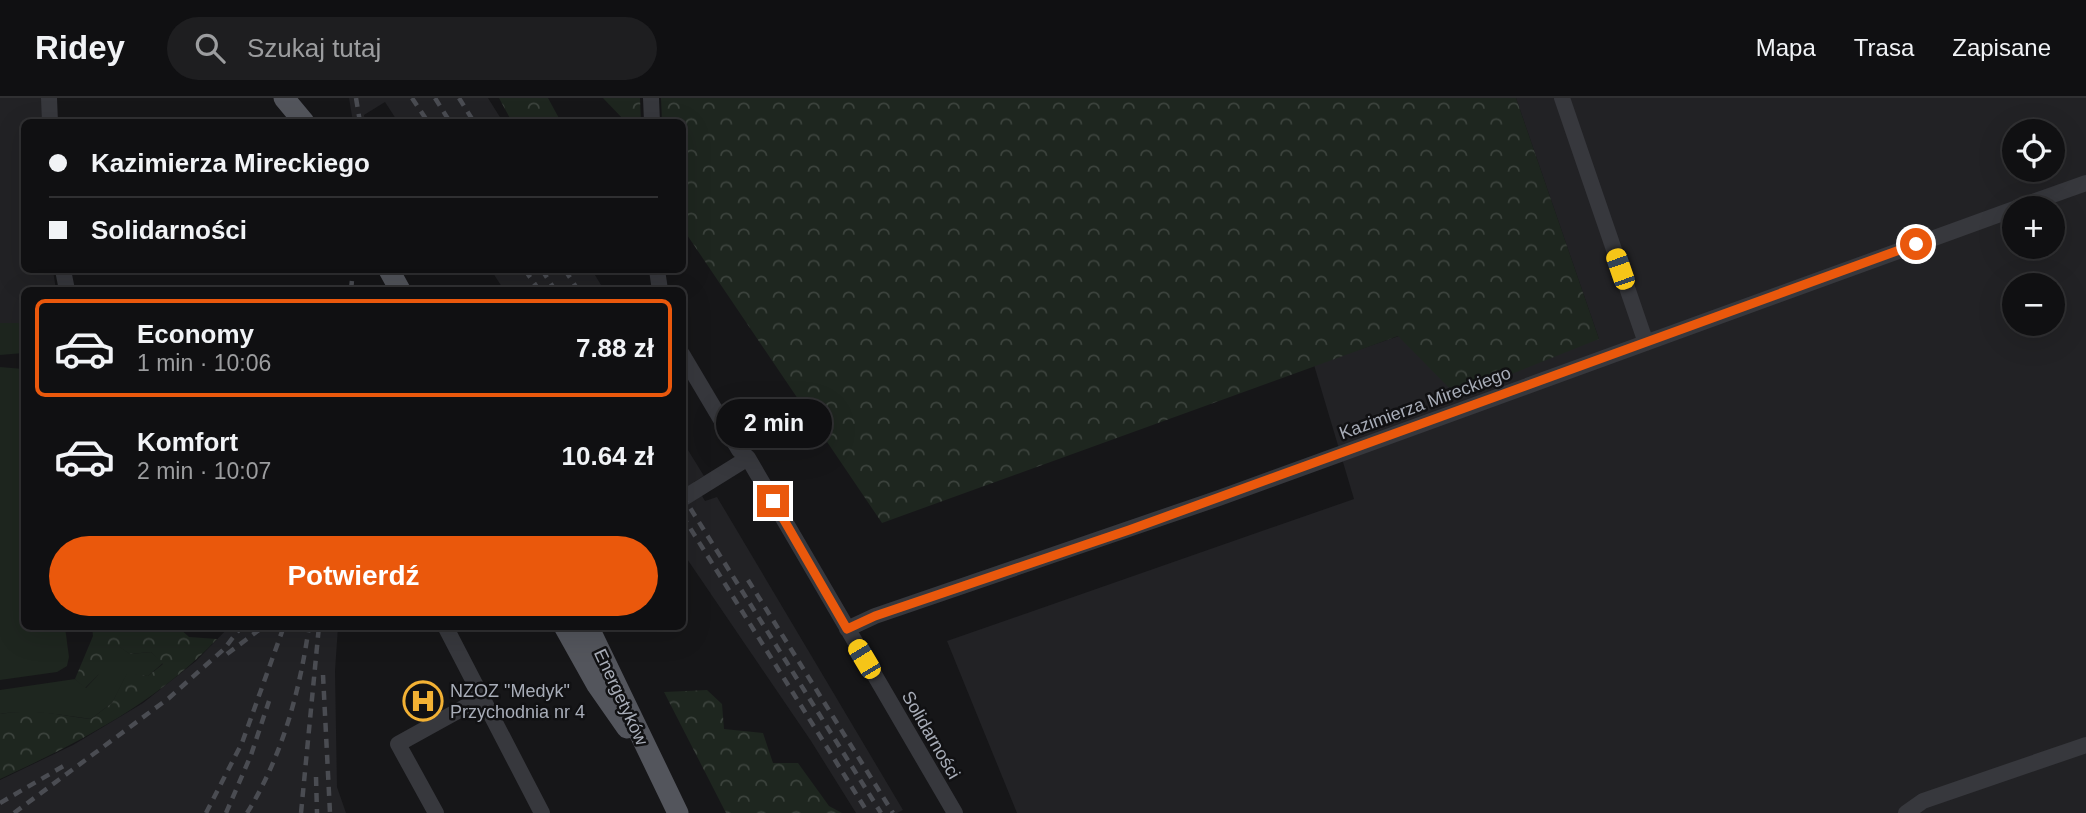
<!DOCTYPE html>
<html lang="pl">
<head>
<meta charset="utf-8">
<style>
	body { margin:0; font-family:Helvetica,sans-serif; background:#1e1e20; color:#f1f3f6; height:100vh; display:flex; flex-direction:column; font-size:26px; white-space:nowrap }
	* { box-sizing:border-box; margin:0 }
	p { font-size:23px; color:#9c9d9f }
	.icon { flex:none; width:38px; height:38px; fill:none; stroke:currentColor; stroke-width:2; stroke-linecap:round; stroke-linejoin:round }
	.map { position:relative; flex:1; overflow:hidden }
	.panel { position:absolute; left:21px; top:189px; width:665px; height:343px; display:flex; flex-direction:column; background:#101012; border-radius:10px; box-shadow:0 7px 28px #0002,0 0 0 2px #303032 }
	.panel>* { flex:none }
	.hud { position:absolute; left:21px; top:21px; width:665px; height:154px; border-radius:10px; box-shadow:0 7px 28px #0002,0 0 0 2px #303032; display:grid; align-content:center; height:154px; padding:0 28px; background:#101012 }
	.buttons { position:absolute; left:2002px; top:21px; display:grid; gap:14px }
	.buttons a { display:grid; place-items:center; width:63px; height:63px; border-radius:50%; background:#101012; box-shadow:0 7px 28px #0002,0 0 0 2px #303032; font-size:35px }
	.end { position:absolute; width:32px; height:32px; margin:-16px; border:9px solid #ea580c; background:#fff; box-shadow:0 0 0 4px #fff }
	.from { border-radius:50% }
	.bubble { position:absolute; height:49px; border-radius:24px; background:#101012; box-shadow:0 7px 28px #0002,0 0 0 2px #303032; font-size:23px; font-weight:700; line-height:49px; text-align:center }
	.car { position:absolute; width:21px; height:42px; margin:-21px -10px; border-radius:9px; box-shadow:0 0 5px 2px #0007; background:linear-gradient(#f5c518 24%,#345 0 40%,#f5c518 0 76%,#345 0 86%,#f5c518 0) }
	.hud b { display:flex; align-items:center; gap:24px; height:66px; font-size:26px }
	.hud b+b { border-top:2px solid #303032 }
	.hud i { width:18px; height:18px; background:#f1f3f6 }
	ul { padding:12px 0 0; list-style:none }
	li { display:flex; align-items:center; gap:21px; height:98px; margin:0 14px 10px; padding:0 14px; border:4px solid transparent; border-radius:10px }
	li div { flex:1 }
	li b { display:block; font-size:26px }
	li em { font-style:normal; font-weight:700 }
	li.selected { border-color:#ea580c }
	li>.icon { width:63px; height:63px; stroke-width:1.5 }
	.primary-button { display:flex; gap:14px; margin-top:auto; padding:14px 28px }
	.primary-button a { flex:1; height:80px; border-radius:42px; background:#ea580c; color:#fff; font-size:28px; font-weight:700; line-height:80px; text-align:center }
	header { display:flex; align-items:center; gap:42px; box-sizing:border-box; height:98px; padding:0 35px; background:#101012; border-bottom:2px solid #303032 }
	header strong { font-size:33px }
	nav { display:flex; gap:38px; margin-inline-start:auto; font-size:24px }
	.search { width:490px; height:63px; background:#1e1e20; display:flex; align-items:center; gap:18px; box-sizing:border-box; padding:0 24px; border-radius:38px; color:#9c9d9f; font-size:26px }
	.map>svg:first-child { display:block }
</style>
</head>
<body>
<header>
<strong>Ridey</strong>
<div class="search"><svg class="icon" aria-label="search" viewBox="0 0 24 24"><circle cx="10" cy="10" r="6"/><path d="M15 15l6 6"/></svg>Szukaj tutaj</div>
<nav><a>Mapa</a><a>Trasa</a><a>Zapisane</a></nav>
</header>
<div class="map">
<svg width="2086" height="715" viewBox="0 0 2086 715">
	<defs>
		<pattern id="forest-crowns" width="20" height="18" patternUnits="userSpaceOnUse" patternTransform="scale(1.75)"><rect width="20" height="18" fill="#1e261f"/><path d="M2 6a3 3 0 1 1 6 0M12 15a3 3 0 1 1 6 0" fill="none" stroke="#3c433d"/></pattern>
	</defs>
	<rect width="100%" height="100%" fill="#161618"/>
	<!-- built -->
	<path fill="#222225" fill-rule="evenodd" d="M0 0H43L44 24H24V172H53L56 192H24V225H0Z
		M349 0H488L503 24H398L385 4 364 17 365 24H353Z
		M1516 0H2086V715H1017L947 543 1354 401 1314 267 1399 238 1599 241ZM2014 33H2053V72H2014ZM2014 110H2053V149H2014ZM2014 187H2053V226H2014Z
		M491 172H592L604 192H504Z
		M683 344 704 378 694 384 705 403 717 399 903 712 897 715H856L811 643 683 455Z
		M229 529H338L335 573 337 689 346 715H0V682L73 647 143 605 196 563Z"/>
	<!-- grass -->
	<path fill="#1e261f" d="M0 225H24V255L0 257Z
		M0 269 24 271V528L65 529 69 559 67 568 57 574 0 582Z
		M112 543 130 556 151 554 163 565 148 578 127 576 112 605 91 621C57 617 35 611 0 616V592L75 581 86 590 98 577Z"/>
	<!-- forest -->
	<path fill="url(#forest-crowns)" d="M499 0H548L561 24H512Z
		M603 0H640L641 24H626Z
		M661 0H1516L1599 241 1457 298 1398 238 882 425 683 131 682 24H662Z
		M92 529H178L189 539 217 541C156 605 80 644 0 681V616C37 610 56 617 91 621L112 605 127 575 148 578 163 566 151 554 130 556 112 544 111 564 85 590 75 581 93 538Z
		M707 592 722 606 724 631 763 635 773 665H798L829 708 842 715H726L664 594Z"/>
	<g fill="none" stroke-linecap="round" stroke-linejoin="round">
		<!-- minor -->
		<path stroke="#37383d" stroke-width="16" d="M49 0 50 24
			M651 0 652 24
			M1562 0 1646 245
			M2016 110 2086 85
			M63 172 67 192
			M657 172 660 192
			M682 256 739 352 748 360 955 715
			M682 401 748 360
			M445 528 542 715
			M847 531 875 518 1219 400 2014 111
			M436 715 398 646 483 599
			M1906 715 1923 703 2086 647"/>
		<!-- major -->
		<path stroke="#53555c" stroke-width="21" d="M284 0 304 24
			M389 172 400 192
			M564 528 597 587 627 630
			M588 528 678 715"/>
		<!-- rail -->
		<path stroke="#4a4c52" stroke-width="4.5" stroke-dasharray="9 7" stroke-linecap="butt" d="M356 0 360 24
			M412 0 428 24
			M435 0 450 24
			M459 0 474 24
			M525 172 539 192
			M542 172 555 192
			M565 172 578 192
			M351 192 353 172
			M682 397 881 715
			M682 417 868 715
			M748 482 893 715
			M227 556 259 532
			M323 577 330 715
			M316 679 317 715
			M0 705 67 666
			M14 715 169 600 224 551 242 528
			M206 715 242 645 284 528
			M226 715 251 657 269 603
			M247 715C282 659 300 593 309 528
			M301 715 319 528"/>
	</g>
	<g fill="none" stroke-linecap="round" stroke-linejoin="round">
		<!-- route -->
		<path stroke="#ea580c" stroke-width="9" d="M773 403 847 531 875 518 1129 432 1916 146"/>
	</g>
	<!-- icons -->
	<defs>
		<g id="hospital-ring" transform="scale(2.0125)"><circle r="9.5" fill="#111113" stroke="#f2b134" stroke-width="1.5"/><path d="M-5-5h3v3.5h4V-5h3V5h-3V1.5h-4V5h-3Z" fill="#f2b134"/></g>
	</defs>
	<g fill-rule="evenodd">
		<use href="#hospital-ring" x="423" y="603"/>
	</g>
	<g text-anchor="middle" stroke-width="5" stroke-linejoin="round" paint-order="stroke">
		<!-- street labels -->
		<g font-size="18" fill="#a8adb8" stroke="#111113">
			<text transform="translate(1425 305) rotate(-20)" y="6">Kazimierza Mireckiego</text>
			<text transform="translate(621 599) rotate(65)" y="6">Energetyków</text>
			<text transform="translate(931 637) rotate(60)" y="6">Solidarności</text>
		</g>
		<!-- poi labels -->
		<g font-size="18" fill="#a8adb8" stroke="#111113" text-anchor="start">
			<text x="450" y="599">NZOZ "Medyk"<tspan x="450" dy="21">Przychodnia nr 4</tspan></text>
		</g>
	</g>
</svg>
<div class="buttons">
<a><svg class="icon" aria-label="locate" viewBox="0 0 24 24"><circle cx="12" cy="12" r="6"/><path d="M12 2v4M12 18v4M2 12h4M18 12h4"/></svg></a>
<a>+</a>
<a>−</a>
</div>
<i class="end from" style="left:1916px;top:146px"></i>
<i class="end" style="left:773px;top:403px"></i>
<div class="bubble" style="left:716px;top:301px;width:116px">2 min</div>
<i class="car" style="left:1620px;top:171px;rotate:341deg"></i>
<i class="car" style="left:864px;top:561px;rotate:329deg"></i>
<div class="hud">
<b><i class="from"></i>Kazimierza Mireckiego</b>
<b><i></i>Solidarności</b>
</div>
<section class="panel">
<ul>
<li class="selected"><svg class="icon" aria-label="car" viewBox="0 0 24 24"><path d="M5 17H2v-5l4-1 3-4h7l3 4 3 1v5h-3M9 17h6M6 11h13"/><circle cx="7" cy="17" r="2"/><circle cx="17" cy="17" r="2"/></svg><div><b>Economy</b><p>1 min · 10:06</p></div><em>7.88 zł</em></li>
<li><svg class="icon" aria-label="car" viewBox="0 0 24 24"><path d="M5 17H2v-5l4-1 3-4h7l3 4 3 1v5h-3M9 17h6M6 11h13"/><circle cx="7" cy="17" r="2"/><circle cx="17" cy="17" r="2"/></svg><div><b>Komfort</b><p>2 min · 10:07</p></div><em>10.64 zł</em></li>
</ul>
<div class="primary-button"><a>Potwierdź</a></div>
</section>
</div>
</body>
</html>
